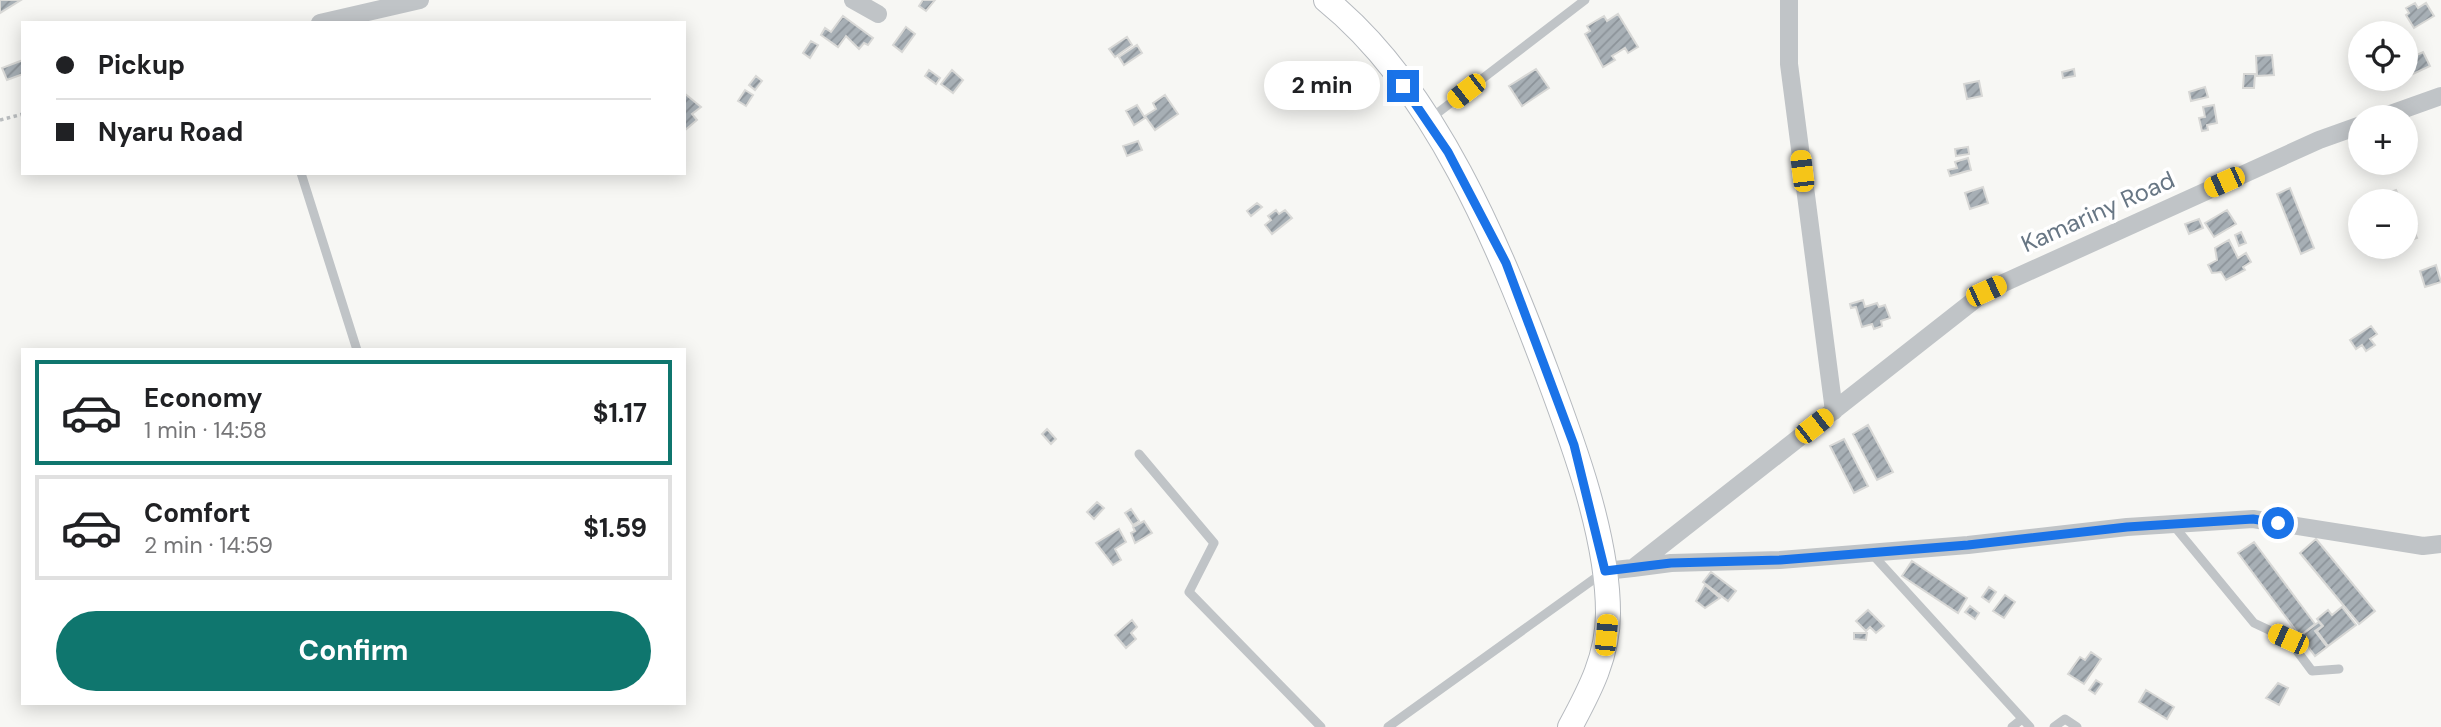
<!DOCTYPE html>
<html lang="en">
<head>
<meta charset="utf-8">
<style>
	body { margin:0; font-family:"DM Sans",sans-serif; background:#f2f2f2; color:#202124; height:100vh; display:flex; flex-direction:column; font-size:26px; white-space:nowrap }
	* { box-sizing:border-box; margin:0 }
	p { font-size:23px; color:#757577 }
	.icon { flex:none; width:38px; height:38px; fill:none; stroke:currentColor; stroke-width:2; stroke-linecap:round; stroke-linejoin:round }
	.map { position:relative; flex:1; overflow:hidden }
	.panel { position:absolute; left:21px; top:348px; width:665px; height:357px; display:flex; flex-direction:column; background:#fff; border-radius:0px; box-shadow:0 4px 18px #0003 }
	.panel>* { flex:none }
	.hud { position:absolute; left:21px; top:21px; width:665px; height:154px; border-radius:0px; box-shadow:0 4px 18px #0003; display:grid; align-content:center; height:154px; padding:0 35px; background:#fff }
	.buttons { position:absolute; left:2348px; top:21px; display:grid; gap:14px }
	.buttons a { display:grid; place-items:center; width:70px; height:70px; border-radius:50%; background:#fff; box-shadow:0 4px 18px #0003; font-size:35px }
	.end { position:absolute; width:32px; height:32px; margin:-16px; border:9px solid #1a73e8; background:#fff; box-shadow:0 0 0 4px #fff }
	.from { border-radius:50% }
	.bubble { position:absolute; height:49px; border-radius:24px; background:#fff; box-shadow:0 4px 18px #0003; font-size:23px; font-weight:700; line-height:49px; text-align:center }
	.car { position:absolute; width:21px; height:42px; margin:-21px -10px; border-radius:9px; box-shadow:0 0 5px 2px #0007; background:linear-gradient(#f5c518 24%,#345 0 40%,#f5c518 0 76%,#345 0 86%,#f5c518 0) }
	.hud b { display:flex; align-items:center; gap:24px; height:66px; font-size:26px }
	.hud b+b { border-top:2px solid #e0e0e0 }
	.hud i { width:18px; height:18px; background:#202124 }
	ul { padding:12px 0 0; list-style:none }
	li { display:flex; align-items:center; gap:21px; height:105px; margin:0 14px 10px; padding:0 21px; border:4px solid #e0e0e0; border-radius:0px }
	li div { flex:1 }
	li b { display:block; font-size:26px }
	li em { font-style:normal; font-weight:700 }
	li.selected { border-color:#0f766e }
	li>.icon { width:63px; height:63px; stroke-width:1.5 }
	.cta { display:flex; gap:14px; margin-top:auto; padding:14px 35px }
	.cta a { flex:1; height:80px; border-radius:42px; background:#0f766e; color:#fff; font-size:28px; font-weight:700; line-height:80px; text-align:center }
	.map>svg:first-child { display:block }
</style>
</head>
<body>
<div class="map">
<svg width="2441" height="727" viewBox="0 0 2441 727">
	<defs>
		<pattern id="building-hatch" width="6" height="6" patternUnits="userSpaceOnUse" patternTransform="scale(1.75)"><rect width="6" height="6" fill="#a7afb5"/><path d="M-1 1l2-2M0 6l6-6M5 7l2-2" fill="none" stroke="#8c9399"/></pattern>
	</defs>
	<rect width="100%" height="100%" fill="#f7f7f4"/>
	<!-- building -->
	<path fill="url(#building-hatch)" stroke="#d8d8d6" stroke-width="2" d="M0 0H21L0 13Z
		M923 0H935L926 11 919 6Z
		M2415 3 2418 8 2426 3 2434 16 2414 28 2406 15 2409 13 2406 8Z
		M1618 14 1638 47 1628 53 1625 48 1612 56 1615 60 1603 67 1585 34 1590 31 1587 26 1604 16 1607 21Z
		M843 16 873 38 868 45 864 43 859 49 846 36 838 47 821 35 825 28 831 32Z
		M906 27 915 34 902 52 893 45Z
		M1127 37 1132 45 1115 57 1109 49Z
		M811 41 818 45 810 58 803 53Z
		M1137 45 1142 53 1124 65 1119 57Z
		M2423 52 2430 66 2413 74 2406 60Z
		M2272 55 2274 75 2257 76 2256 56Z
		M23 60V74L7 80 2 68Z
		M1536 69 1549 88 1522 106 1509 86Z
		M2074 69 2075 76 2063 78 2062 72Z
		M929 70 940 78 936 84 925 76Z
		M952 70 963 80 953 93 941 84Z
		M2244 74H2255L2254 88H2243Z
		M756 76 762 81 755 90 749 85Z
		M1979 81 1982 96 1967 99 1964 84Z
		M2205 87 2208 97 2191 101 2189 92Z
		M745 90 753 95 746 106 738 101Z
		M684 93 701 107 692 114 697 120 684 131Z
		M1165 95 1178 114 1155 130 1145 116 1156 109 1153 103Z
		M1137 105 1145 118 1134 125 1126 111Z
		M2214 105 2217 123 2207 125 2208 130 2202 131 2199 118 2205 117 2203 107Z
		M1138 141 1142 150 1127 156 1123 146Z
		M1968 147 1969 154 1956 156 1955 149Z
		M1968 158 1971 170 1950 176 1948 170 1957 168 1955 162Z
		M1983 187 1988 203 1970 209 1965 193Z
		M2290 188 2314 248 2301 254 2277 194Z
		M2396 190 2399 197 2384 201 2382 195Z
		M1257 203 1262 207 1251 216 1247 211Z
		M2411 209 2417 225 2412 227 2417 238 2406 242V211Z
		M1276 210 1279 214 1285 210 1292 218 1272 234 1265 225 1271 220 1268 216Z
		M2227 210 2236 224 2214 237 2205 223Z
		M2199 219 2203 228 2189 234 2185 224Z
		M2241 232 2246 243 2239 246 2235 235Z
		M2229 240 2238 258 2246 253 2251 262 2243 267 2245 270 2226 280 2221 272 2212 273 2208 265 2217 260 2215 248Z
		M2436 265 2441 282 2425 287 2420 271Z
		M1863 300 1865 307 1877 303 1879 307 1885 305 1890 318 1881 321 1882 326 1874 329 1872 324 1862 327 1856 307 1851 308 1850 304Z
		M2371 326 2377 334 2370 339 2375 345 2366 351 2362 345 2356 349 2350 340Z
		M1868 425 1893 472 1877 480 1853 434Z
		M1047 429 1056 439 1051 444 1042 434Z
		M1844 439 1868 486 1854 493 1830 446Z
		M1097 502 1104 508 1094 519 1087 512Z
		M1131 509 1139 521 1133 525 1125 513Z
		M1144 521 1152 533 1135 543 1131 533 1135 531 1133 527Z
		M1119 529 1126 542 1115 549 1121 560 1113 565 1096 543Z
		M2316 539 2375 611 2359 624 2300 553Z
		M2254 542 2315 624 2300 636 2238 553Z
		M1912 561 1967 598 1958 613 1902 576Z
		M1711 572 1736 591 1728 601 1703 582Z
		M1705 585 1720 598 1705 608 1696 601Z
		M1989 587 1996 592 1989 602 1982 597Z
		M2005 595 2015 602 2004 618 1993 611Z
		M1970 606 1979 613 1975 619 1965 612Z
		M2342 607 2356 625 2328 646 2317 631 2323 626 2317 619 2328 610 2332 615Z
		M1868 610 1884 626 1876 633 1870 627 1866 631 1856 621Z
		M1132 620 1137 627 1131 633 1136 639 1126 648 1115 635Z
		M2319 622 2322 626 2315 631 2327 647 2315 656 2300 636Z
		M1854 633H1867L1866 640 1854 639Z
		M2091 652 2101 659 2084 684 2068 674 2080 657 2085 660Z
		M2096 680 2102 684 2095 694 2089 690Z
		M2278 683 2288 688 2279 705 2266 698Z
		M2146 690 2174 707 2167 719 2139 702Z"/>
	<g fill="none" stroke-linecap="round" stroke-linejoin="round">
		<!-- secondary casing -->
		<g stroke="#b5b9be" stroke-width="26">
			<path id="secondary" d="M1326 0C1435 88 1499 246 1547 373 1574 445 1608 537 1608 613 1608 656 1590 690 1570 727"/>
		</g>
		<!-- path -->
		<path stroke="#babdbf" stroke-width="3.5" stroke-dasharray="3.5 3.5" stroke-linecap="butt" d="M0 120 23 114"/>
		<!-- lane -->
		<path stroke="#c0c4c7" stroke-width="9" d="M1431 118 1585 0
			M301 173 357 350
			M1139 454 1214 543 1189 592 1321 727
			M2174 526 2254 623 2288 639 2312 671 2339 669
			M1872 554 2030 727
			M1388 727 1601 574
			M2012 727 2022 719
			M2054 727 2065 719 2077 727"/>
		<!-- street -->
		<path stroke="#c0c4c7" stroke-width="18" d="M853 0 878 14
			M1789 0V64L1834 411
			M320 23 420 0
			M2382 117 2441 96
			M1633 568 1671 563 1780 560 1968 545 2127 527 2253 519 2423 546 2441 544
			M1605 571 1633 568 1986 291 2319 140 2361 125"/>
		<!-- secondary -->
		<use href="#secondary" stroke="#fff" stroke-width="24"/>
	</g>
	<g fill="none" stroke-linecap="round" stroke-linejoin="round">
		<!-- route -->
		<path stroke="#1a73e8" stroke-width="9" d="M1403 86 1448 152 1506 263 1574 445 1605 571 1671 563 1780 560 1968 545 2127 527 2253 519 2278 523"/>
	</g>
	<g text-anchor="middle" stroke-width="7" stroke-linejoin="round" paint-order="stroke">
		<!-- street labels -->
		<g font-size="24" fill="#677684" stroke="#fff">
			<text transform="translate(2098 212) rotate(-24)" y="8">Kamariny Road</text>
		</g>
	</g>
</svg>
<div class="buttons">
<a><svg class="icon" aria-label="locate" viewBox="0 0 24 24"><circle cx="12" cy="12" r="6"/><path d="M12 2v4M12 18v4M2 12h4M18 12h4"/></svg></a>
<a>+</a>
<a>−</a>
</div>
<i class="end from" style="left:2278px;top:523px"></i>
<i class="end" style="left:1403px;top:86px"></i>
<div class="bubble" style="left:1264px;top:61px;width:116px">2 min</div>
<i class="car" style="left:1466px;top:91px;rotate:232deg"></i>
<i class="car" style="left:1802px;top:171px;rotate:353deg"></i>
<i class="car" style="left:2224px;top:182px;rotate:246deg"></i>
<i class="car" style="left:1986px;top:291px;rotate:65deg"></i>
<i class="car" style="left:1814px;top:426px;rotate:52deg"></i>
<i class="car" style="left:1606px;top:635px;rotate:5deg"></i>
<i class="car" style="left:2288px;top:639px;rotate:294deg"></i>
<div class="hud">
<b><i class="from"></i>Pickup</b>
<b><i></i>Nyaru Road</b>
</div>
<section class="panel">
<ul>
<li class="selected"><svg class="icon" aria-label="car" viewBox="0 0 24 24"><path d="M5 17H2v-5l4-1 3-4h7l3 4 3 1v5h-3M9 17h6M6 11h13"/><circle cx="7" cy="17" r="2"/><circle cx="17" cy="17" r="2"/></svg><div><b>Economy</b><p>1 min · 14:58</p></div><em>$1.17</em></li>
<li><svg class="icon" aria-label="car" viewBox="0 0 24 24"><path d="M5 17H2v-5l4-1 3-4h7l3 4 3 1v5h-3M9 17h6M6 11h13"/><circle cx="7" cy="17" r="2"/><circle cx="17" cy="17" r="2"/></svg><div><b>Comfort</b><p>2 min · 14:59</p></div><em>$1.59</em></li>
</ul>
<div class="cta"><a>Confirm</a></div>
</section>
</div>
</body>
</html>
